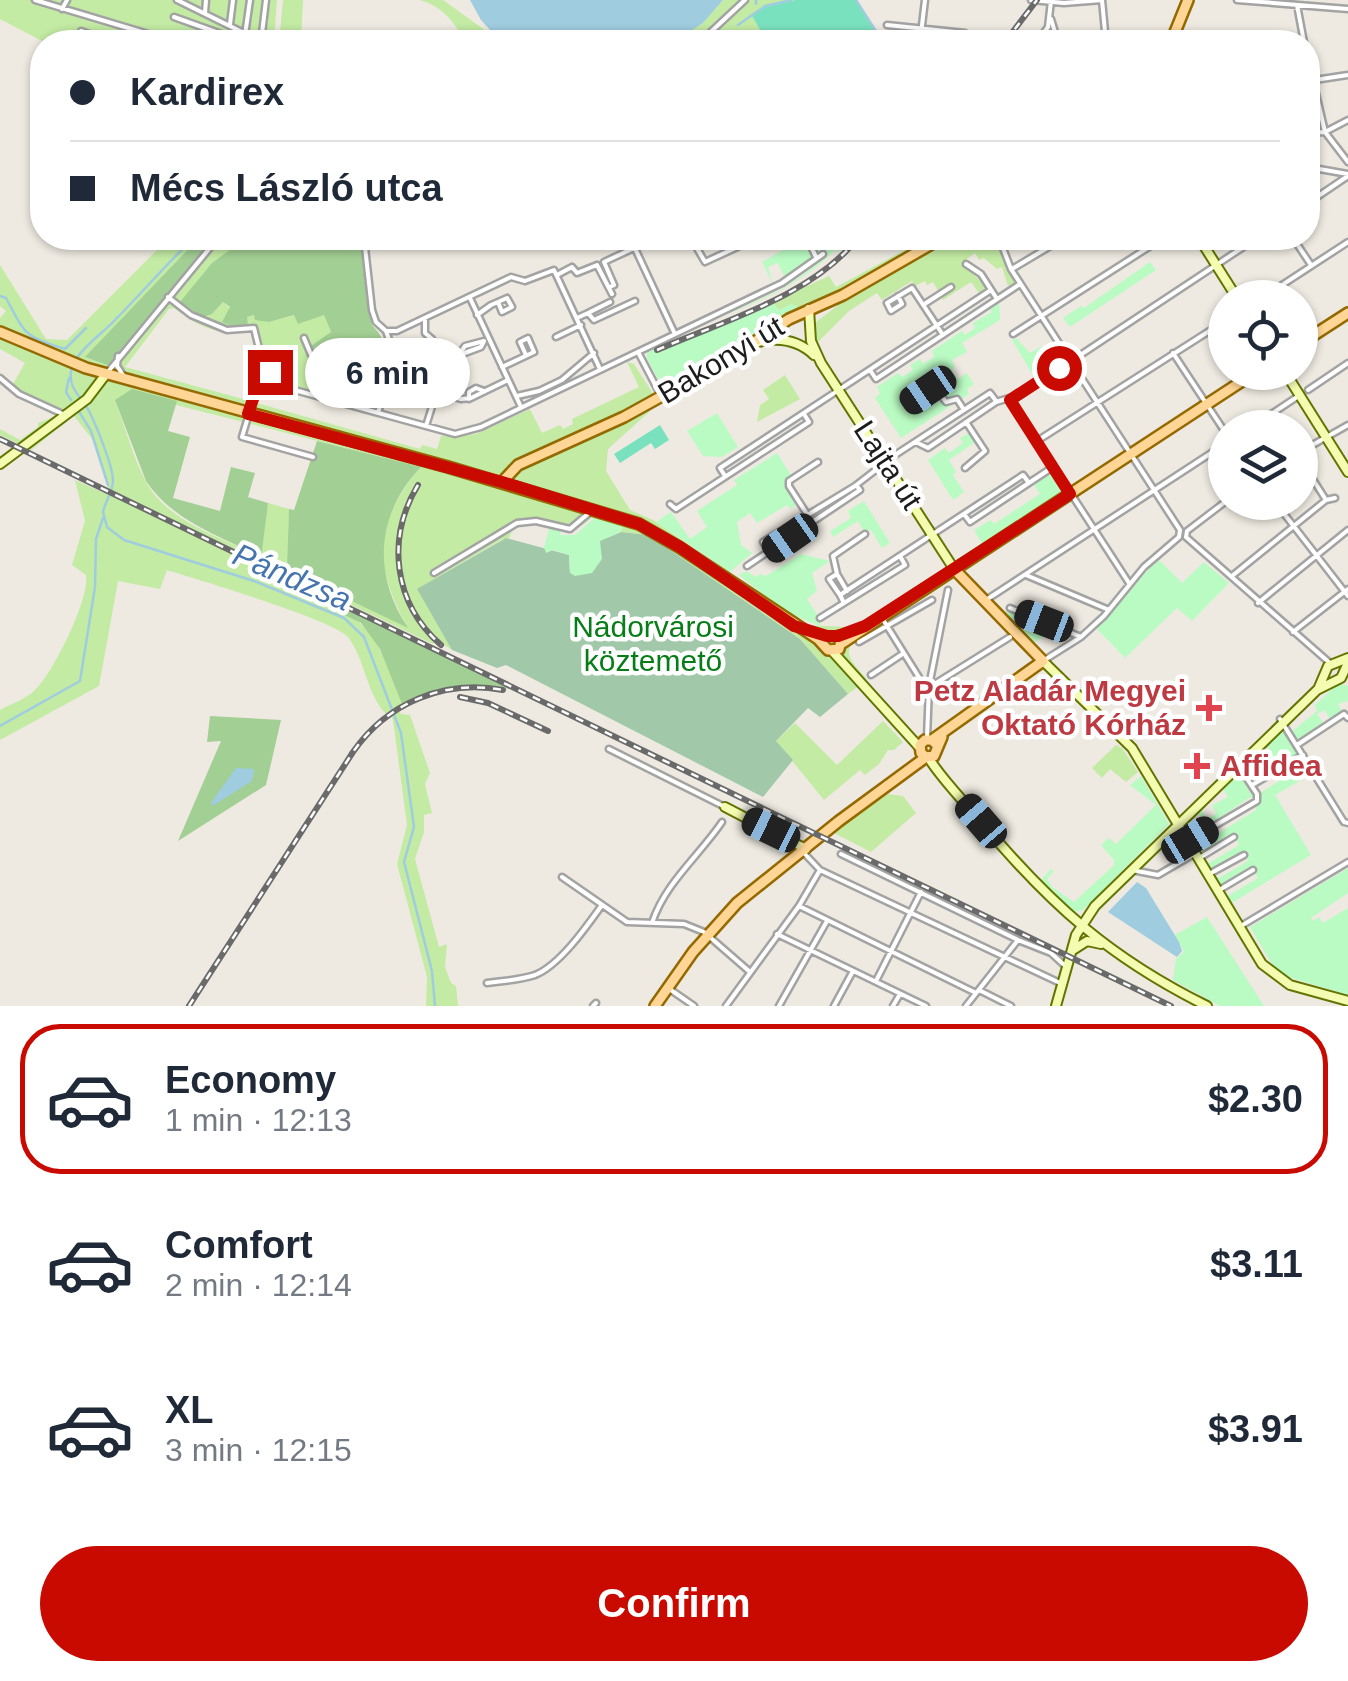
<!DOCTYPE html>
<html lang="en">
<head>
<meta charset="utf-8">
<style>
	body { margin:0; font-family:Helvetica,sans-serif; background:#f2f2f3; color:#1f2937; height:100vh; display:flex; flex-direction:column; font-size:38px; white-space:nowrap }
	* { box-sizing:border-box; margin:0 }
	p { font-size:32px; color:#747a83 }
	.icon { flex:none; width:55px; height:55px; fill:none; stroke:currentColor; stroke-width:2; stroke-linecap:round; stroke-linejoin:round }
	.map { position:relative; height:1006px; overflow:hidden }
	.sheet { display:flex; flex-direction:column; background:#fff; flex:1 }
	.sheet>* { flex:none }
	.hud { position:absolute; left:30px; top:30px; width:1290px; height:220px; border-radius:40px; box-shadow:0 2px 8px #0004; display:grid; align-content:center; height:220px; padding:0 40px; background:#fff }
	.fabs { position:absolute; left:1208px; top:280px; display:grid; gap:20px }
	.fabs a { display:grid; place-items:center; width:110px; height:110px; border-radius:50%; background:#fff; box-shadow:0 2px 8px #0004; font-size:50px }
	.end { position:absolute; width:45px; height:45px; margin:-22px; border:12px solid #c80a00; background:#fff; box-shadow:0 0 0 5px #fff }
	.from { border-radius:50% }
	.bubble { position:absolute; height:70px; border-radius:35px; background:#fff; box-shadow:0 2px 8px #0004; font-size:32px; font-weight:700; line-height:70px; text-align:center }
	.car { position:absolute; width:30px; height:60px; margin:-30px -15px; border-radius:12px; box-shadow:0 0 8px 2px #0007; background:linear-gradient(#222 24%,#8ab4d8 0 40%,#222 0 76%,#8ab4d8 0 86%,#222 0) }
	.hud b { display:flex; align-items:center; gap:35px; height:95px; font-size:38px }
	.hud b+b { border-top:2px solid #e0e1e3 }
	.hud i { width:25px; height:25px; background:#1f2937 }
	ul { padding:18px 0 0; list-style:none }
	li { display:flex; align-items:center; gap:30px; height:150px; margin:0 20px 15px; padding:0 20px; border:5px solid transparent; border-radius:40px }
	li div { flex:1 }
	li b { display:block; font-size:38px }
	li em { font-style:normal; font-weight:700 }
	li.on { border-color:#c80a00 }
	li>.icon { width:90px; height:90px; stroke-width:1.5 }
	.primary-button { display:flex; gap:20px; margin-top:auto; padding:20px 40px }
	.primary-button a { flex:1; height:115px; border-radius:60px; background:#c80a00; color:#fff; font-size:40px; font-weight:700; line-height:115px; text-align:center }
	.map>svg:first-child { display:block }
</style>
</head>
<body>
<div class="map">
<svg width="1348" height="1006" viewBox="0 0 1348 1006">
	<rect width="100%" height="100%" fill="#eeeae1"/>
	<!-- grass -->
	<path fill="#c3eba4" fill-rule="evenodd" d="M0 0H277L274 42H44L0 19Z
		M283 0H303L301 42H279Z
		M420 0H443L500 41 464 40C454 21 441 6 420 0Z
		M723 0H795L765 7 752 16 763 35 752 42H674L703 23Z
		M169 238H199L87 358 110 365 214 238H246L213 263 181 302 212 314 223 302 248 325 246 317 255 315 269 322 295 315 298 324 324 314 331 333 316 353 326 351 332 357 384 374 375 417 287 391 270 381 263 382 257 403 420 449 422 445 437 449 441 436 476 434 530 409 542 433 560 425 563 429 573 424 572 419 639 387 627 362 634 364 659 403 608 449 606 471 630 510 653 520 805 625 847 627 854 639C841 656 856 665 867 680L848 694 800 639 648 535 621 532 623 524 592 517C560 548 550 514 514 526L509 538 501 540 418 589 452 650 437 640 433 644 116 493 115 497 286 580 285 586C309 597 344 607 363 626 383 646 392 678 402 704L397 708 401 714 410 715 430 773 425 784 432 813 424 815V832L415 859 439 947 447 944 445 967 451 983 456 986 458 1006H426L427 977 397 864 407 825 393 720 389 713H385C366 692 365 659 348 637 333 620 196 579 167 570L160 589 118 581 99 686 0 740V710C11 704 26 699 35 690 53 673 90 599 86 575L72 565 85 521 75 480 104 493 108 487 92 439 74 416 31 450 0 435V429L20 440 38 427V423L56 416 24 400 10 389 25 363 0 349V318L6 311 0 306V265L46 339 67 340ZM174 308C196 325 221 338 249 331L251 334 256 361 251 363 249 374 256 377 247 400 125 367 169 309ZM115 400 176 401V405L420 467C373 527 372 559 407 627L288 570 289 509 268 503 257 555C220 537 167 521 146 482 133 457 125 427 115 400Z
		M927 238H941L868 280 805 310H779L772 302 829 276 836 287Z
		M951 238H997L1016 282 1008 286 1002 267 997 269 984 258 979 260 975 253 963 262C970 273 979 277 987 289L979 293 971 282 943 300 933 282 927 285 925 281 915 286 912 281 882 300 877 293 849 311 814 346 816 322 837 306 841 299Z
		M785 375 800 399 757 422 760 405 769 399 763 390Z
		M883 721 903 742 894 750H888L879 764 865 775 860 770 824 800 776 741 795 723 837 765Z
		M1116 745 1122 748 1138 772 1126 782 1110 769 1102 778 1092 768Z
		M888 794 903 796 916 813 871 852 832 832Z"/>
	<!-- forest -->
	<path fill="#a2cf93" d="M199 238H214L110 366 85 357Z
		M246 238H362L372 325C387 341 389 353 384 374L332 357 320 350 315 354 311 346 331 332 324 315 298 324 294 315 269 322 255 320 254 315 247 317 248 325 231 326 222 322 230 307 223 302 212 314 203 317 180 302 212 263Z
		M132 389 177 401 168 431 190 437 173 498 220 511 231 467 255 473 248 497 268 503 262 551 257 555C217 535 172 520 146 481L115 400Z
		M317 441 421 467C376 514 372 574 408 628L287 570 289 509 294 510Z
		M286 580 510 687 509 689C473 680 435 686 402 704L380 649 361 623 285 586Z
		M210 716 281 720 266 785 178 841 221 741 207 742Z"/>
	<!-- cemetery -->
	<path fill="#a1c8a9" d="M621 532 648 535 800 639 848 694 820 717 808 708 776 741 793 760 763 797 506 665 497 668 452 650 417 589 506 538 569 555 570 573 599 541Z"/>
	<!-- park -->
	<path fill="#bafbc3" d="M804 238 815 258 813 262 785 278 778 263 768 267 773 284 762 262Z
		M809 238H822L825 244 837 238H848L838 252 835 250C778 307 715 310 653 350L658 352 772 302 779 310 791 304 805 310 667 390 663 388 647 359V352C701 315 778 305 825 256L816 252Z
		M1150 262 1156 270 1070 327 1063 318 1081 306 1084 308Z
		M999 300 1000 320 962 343 967 352 952 360 955 367 952 370 958 379 967 373 974 384 967 389 969 394 901 438 875 398 880 393 877 387 898 373 902 377 913 370 910 365 920 359 923 364 934 357 932 351 962 331 965 335 975 328 973 323 992 312 989 307Z
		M1016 338 1030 353 1042 346 1054 365 1034 377 1012 340Z
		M717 413 738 447 722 457 703 456 687 431Z
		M971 432 977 441 949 460 956 472 953 475 964 492 953 500 928 460 945 448 949 453 963 443 960 438Z
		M777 453 791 475 784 485 797 504 790 509 787 505 757 523 750 513 737 522 741 545 752 553 730 572 656 522 671 512 690 539 707 527 697 511 737 485 734 480Z
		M1052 470 1065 492 983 545 974 530 991 520 994 524 1040 494 1033 483Z
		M864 501 890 543 882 548 871 530 865 533 858 521 833 537 830 531 851 518 848 511Z
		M598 515 624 524 621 532 600 541 602 559 592 573 575 576 570 573 569 555 553 550 546 553 544 547 550 526 561 530 560 535H575Z
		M801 554 830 561 812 573 817 591 807 599 820 619V626L786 612 739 575 746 571 756 577 761 574 766 576Z
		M1158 559 1182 583 1204 562 1229 583 1192 621 1177 608 1125 658 1096 628Z
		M1009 611 1057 628 1033 643 1004 613Z
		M1339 683 1348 686V701L1338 704 1342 711 1330 719 1324 710 1317 714 1323 723 1296 743 1290 733 1317 711 1315 705Z
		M1285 728 1298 754 1288 760 1283 751 1277 754 1282 763 1253 781 1242 768 1255 756 1258 761 1271 754 1267 745Z
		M1302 760 1310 775 1275 795 1311 855 1230 904 1226 897 1258 878 1253 869 1220 887 1212 875 1215 874 1219 878 1248 861 1244 853 1210 872 1202 858 1209 863 1239 845 1235 836 1201 854 1196 847 1256 810 1255 806 1261 799 1260 793 1301 767Z
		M1240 771 1250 793 1254 791 1255 797 1249 798 1213 822 1211 820 1205 823 1207 827 1191 837 1185 825 1187 823 1190 827 1202 820 1200 815 1193 816 1201 809 1207 819 1216 814 1212 805 1228 797 1223 788Z
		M1141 776 1169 824 1083 910 1074 912 1041 880 1051 869 1054 871 1047 879 1052 887 1074 902 1114 865V860L1101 845 1109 838 1116 844 1156 805 1130 785Z
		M1348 868V893L1311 918 1313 921 1319 917 1323 923 1348 908V995L1278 974 1250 927Z
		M1207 917 1264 1006H1220L1173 980 1176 959 1184 952 1175 935Z"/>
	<!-- pitch -->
	<path fill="#7ae1bf" d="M795 0H855L882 42H783L775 30 763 35 752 16 765 7Z
		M660 425 669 440 655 449 651 443 620 463 614 454Z"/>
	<!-- water -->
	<path fill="#9fccde" d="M470 0H723L703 23 674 42H501L481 20Z
		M236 768 254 769 252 781 214 805 210 804Z
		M1137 882 1146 888 1179 942 1182 951 1177 957 1108 912Z"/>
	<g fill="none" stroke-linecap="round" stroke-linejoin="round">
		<!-- stream -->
		<path stroke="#9fccde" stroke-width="2.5" d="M756 0V4
			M856 0 883 42
			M738 25 765 6 791 0
			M0 296 6 298C26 335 23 336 65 349L86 328
			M75 361C84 345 102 334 115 320 142 293 166 264 194 238
			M72 368C66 386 81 397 89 411 96 425 113 466 113 481 113 491 105 502 103 512L107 527 124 540 254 581 344 618 364 637 401 733 414 827 404 862 432 971 435 1006
			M69 378 66 392 71 400
			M78 410 91 431 108 485
			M0 726 80 681 95 587 96 539 103 518"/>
		<!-- street casing -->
		<g stroke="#a3a3a3" stroke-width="9">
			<path id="street" d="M35 0 175 42
				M177 0 244 33
				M1031 0 1064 3 1102 0
				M1102 0 1106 42
				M1237 0 1348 9
				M1297 5 1304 42
				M62 9 67 0
				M205 13 206 0
				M174 17 244 42
				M1051 19 1058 42
				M230 24 233 0
				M887 25 965 33
				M81 31 111 42
				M244 42 250 0
				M261 42 266 0
				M392 42 393 37 453 42
				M700 42 745 0
				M920 42 925 0
				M1037 42 1048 27 1051 1
				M1185 42H1234
				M1308 59 1325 132 1348 162
				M1308 81 1348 75
				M1308 133 1325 132 1348 120
				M1308 167 1348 174
				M1308 203 1348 176
				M364 238 372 310 376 322 386 331 394 354 378 413
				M642 238 632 242 674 332
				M691 238 705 262 757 238
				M807 238 816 257
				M999 238 1011 269 1180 530
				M1293 238 1311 265
				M966 264 981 274 997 299
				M1012 269 1064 238
				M557 275 572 267 577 273 597 265 612 294
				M610 287 614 285 604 262 634 248
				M898 296 902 304 891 311 887 303 912 288 943 335
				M168 297 191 315 227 330 254 328 263 365 269 367V375L291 389 455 434 481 427 782 283 823 254
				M470 298 521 407
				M1262 298 1348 242
				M923 305 951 287
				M588 313 610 302
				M477 315 491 305 507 298 512 307 502 312 498 302
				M577 318 588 313 594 320 635 301
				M425 321V333L432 339 444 368 426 426
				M386 331H397L511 277 525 281 554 270 600 369
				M1013 334 1163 238
				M556 337 581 325
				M304 338 312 357 461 399 471 398 508 380
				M638 352 661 396
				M460 353 465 346 484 341
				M1173 353 1225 432
				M118 356 117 366 123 375
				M443 361 481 347 484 341
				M263 365 257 369 260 377 242 437 313 457
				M502 367 534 352 528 338 520 342 526 355
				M870 370 876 379 1020 284
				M107 373 218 238
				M0 378 19 394 65 415
				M1308 390 1348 363
				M517 396 539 391 562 380 594 353
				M328 399 338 365
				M469 399V392L476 388 484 391
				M1011 401 1257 238
				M910 402 935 388 946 402 957 399 964 410
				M1250 428 1300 395
				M1037 441 1225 321
				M916 442 928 448 996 402 1009 398 1129 583
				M1300 452 1348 425
				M1300 459 1326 500
				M965 468 985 451 966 422
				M725 476 720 468 991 290
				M1275 502 1348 596
				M670 504 676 509 809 422 804 414
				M964 514 970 522 1053 467
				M812 522 789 486V481L818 462
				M1186 537 1331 664
				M1186 537 1187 531 1225 502
				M770 552 763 542 855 486 895 455 990 393 996 401
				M747 566 860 490 856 485
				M434 573 517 523 536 521 570 529 589 513
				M837 574 829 579 840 595
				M1026 575 1109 610
				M1232 576 1326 500 1335 498
				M847 591 837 574 833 556 865 534
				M986 600 1225 444
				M844 603 840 595 1023 475 1029 483
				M1258 603 1348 530
				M1010 608 1081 637
				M820 618 905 565 900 556
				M882 618 925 687 933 685 1010 637
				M1293 632 1348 589
				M859 642 932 600
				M1043 661 1081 637 1104 616 1144 567 1179 537 1180 530
				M871 675 904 653
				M1280 719 1344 822 1348 823
				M927 738 929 686 948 590
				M1297 745 1344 714 1348 718
				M609 749 725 807
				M1277 770 1303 755
				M1252 785 1276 771
				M1216 825 1257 801V794L1238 765
				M1189 841 1215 826
				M803 852 820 870 1060 983
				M841 854 1018 940 1051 953 1063 964
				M1201 857 1234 837
				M1132 870 1158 875 1194 854
				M1211 873 1244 855
				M562 877 627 922 684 924 704 932 750 972
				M1221 889 1253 870
				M799 906 976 993
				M652 923C665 883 699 856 722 822
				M1241 926 1348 862
				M777 934 926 1006
				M876 981 921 892
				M487 983C503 981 520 980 535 975 560 965 587 926 602 905
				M668 988 694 1006
				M979 990 1011 1006
				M593 1006 596 1003
				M726 1006 799 906 820 870
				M779 1006 827 921
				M834 1006 853 971
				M893 1006 900 994
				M966 1006 1018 940"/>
		</g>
		<!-- secondary casing -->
		<g stroke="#637500" stroke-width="12">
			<path id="secondary" d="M1199 238 1237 298
				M809 309 811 341 821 363 954 569
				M758 342C779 337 798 340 814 355
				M1285 372 1348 472
				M0 464 87 399 106 374
				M833 652 920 748
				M1043 661 1132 748 1262 964 1290 985 1348 1001
				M1319 687 1328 666 1348 658
				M928 757C943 781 964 801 982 823 1051 905 1110 958 1207 1006
				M725 807 806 849
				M1073 950 1087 941 1101 944
				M1056 1006 1076 935 1095 906 1317 690 1341 678 1348 663"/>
		</g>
		<!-- primary casing -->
		<g stroke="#946a00" stroke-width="14">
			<path id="primary" d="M1171 42 1188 0
				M0 332 86 368 448 467 639 524 679 547 818 639 828 650 839 649 841 641 839 636
				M1300 344 1348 313
				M502 482 518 465 624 417 727 360 789 319 843 295 942 238
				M841 644 1256 372
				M932 740 1043 661 954 569
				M937 745 932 740H925L920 745 921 753 926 757 934 756 942 737
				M655 1006 693 952 737 903 839 821 926 757"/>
		</g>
		<!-- street -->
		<use href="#street" stroke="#fff" stroke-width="4"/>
		<!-- secondary -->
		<use href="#secondary" stroke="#f4fcb1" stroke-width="8"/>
		<!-- primary -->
		<use href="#primary" stroke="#ffd695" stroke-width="9"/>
		<!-- rail casing -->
		<g stroke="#6a6a6a" stroke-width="6">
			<path id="rail" d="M983 42 985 39
				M1005 42 1037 0
				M657 350C723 321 812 296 858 238
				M0 439 1171 1006
				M418 485C386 538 393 603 441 645
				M460 697 488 703 548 731
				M189 1006 353 752C387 703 444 679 503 690"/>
		</g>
		<!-- rail -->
		<use href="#rail" stroke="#fff" stroke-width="2.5" stroke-dasharray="8" stroke-linecap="butt"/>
	</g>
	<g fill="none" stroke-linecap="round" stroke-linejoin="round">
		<!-- route -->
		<path stroke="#c80a00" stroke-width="12" d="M270 372 267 377 260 378 248 414 502 482 639 524 680 547 794 626 827 636H838L865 626 1070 494 1010 400 1059 368"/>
	</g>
	<!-- markers -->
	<g fill="#e0444e" stroke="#fff" stroke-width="4">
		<path d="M1204 693h10v10h10v10h-10v10h-10v-10h-10v-10h10z"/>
		<path d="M1192 751h10v10h10v10h-10v10h-10v-10h-10v-10h10z"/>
	</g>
	<g text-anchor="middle" stroke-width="9" stroke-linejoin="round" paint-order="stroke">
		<!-- street labels -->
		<g font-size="30" fill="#1c1c1c" stroke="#fff">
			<text transform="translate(721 360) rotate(-31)" y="10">Bakonyi út</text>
			<text transform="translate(888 465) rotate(57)" y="10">Lajta út</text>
		</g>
		<!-- park labels -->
		<g font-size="30" fill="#077d17" stroke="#fff">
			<text x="653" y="637">Nádorvárosi<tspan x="653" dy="34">köztemető</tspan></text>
		</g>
		<!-- health labels -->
		<g font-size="30" font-weight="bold" fill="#be3a42" stroke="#fff" text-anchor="end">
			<text x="1186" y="701">Petz Aladár Megyei<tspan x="1186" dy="34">Oktató Kórház</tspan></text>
			<text x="1220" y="776" text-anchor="start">Affidea</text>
		</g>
		<!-- water labels -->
		<g font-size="32" font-style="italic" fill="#4574ae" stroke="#fff">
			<text transform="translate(292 577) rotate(23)" y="11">Pándzsa</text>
		</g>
	</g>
</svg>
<div class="fabs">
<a><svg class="icon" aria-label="locate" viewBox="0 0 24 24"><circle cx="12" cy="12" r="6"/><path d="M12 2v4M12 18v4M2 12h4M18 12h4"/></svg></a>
<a><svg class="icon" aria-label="layers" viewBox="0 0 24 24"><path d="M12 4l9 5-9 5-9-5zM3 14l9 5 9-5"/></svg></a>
</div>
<i class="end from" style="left:1059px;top:368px"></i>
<i class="end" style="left:270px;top:372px"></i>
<div class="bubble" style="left:305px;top:338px;width:165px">6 min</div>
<i class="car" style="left:928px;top:390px;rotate:236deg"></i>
<i class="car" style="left:790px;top:538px;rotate:235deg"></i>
<i class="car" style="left:1044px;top:621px;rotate:291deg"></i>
<i class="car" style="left:981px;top:821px;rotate:319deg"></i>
<i class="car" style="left:771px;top:830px;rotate:296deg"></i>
<i class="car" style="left:1190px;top:840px;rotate:59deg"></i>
<div class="hud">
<b><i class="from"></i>Kardirex</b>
<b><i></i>Mécs László utca</b>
</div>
</div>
<section class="sheet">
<ul>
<li class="on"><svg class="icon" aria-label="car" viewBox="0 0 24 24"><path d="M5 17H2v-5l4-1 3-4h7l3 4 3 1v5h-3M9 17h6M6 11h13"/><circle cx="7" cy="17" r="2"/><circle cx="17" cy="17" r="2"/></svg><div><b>Economy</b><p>1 min · 12:13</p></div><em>$2.30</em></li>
<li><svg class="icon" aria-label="car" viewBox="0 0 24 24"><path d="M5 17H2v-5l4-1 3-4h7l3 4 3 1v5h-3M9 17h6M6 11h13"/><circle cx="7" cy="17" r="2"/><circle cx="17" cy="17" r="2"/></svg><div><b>Comfort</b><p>2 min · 12:14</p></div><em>$3.11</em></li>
<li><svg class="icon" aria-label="car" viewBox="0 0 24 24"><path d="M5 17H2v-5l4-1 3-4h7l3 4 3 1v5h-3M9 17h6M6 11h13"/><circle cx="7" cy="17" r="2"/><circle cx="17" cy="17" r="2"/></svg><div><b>XL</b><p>3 min · 12:15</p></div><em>$3.91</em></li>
</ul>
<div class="primary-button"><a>Confirm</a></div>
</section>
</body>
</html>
